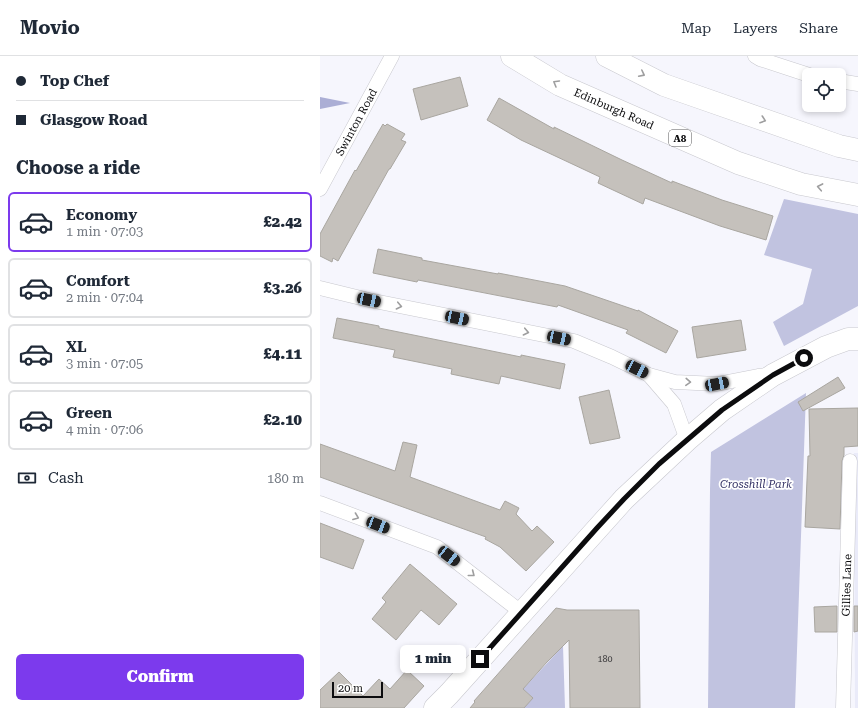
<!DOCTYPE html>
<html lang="en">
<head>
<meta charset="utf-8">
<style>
	body { margin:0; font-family:"Roboto Serif",serif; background:#f6f6f7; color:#1f2937; height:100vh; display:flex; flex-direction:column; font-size:15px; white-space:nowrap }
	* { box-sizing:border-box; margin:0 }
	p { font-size:13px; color:#747a83 }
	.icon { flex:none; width:22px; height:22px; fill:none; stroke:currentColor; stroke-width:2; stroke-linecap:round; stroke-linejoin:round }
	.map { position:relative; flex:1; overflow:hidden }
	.sheet { display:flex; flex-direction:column; background:#fff; width:320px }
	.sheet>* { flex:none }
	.banner { display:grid; align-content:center; height:88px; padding:0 16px; background:#fff }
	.controls { position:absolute; left:482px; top:12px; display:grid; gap:8px }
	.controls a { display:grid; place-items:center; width:44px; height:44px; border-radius:6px; background:#fff; box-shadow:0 2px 6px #0003; font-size:20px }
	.scale { position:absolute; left:12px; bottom:10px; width:51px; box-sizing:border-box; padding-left:4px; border:2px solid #0c0c0e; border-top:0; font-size:11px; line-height:14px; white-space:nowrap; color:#0c0c0e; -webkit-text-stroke:3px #fff; paint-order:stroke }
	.end { position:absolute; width:18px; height:18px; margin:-9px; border:5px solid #0c0c0e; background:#fff; box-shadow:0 0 0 2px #fff }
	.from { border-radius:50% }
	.bubble { position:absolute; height:28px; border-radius:6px; background:#fff; box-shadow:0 2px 6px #0003; font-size:13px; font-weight:800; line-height:28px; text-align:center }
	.car { position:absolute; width:12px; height:24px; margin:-12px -6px; border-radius:5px; box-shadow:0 0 3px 1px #0007; background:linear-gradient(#222 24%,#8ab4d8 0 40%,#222 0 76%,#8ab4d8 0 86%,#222 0) }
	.banner b { display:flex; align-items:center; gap:14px; height:38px; font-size:15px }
	.banner b+b { border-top:1px solid #e0e1e3 }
	.banner i { width:10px; height:10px; background:#1f2937 }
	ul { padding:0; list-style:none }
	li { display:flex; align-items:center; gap:12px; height:60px; margin:0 8px 6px; padding:0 8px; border:2px solid #e0e1e3; border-radius:6px }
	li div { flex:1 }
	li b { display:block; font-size:15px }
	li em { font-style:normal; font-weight:800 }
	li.selected { border-color:#7c3aed }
	li>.icon { width:36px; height:36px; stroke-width:1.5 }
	h2 { padding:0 16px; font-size:18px; line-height:48px }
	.pay { display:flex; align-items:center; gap:10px; height:44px; padding:0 16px; font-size:15px }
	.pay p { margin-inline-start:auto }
	.action { display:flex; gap:8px; margin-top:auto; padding:8px 16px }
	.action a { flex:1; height:46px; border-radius:6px; background:#7c3aed; color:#fff; font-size:16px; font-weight:800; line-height:46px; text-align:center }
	header { display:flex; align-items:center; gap:24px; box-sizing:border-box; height:56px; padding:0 20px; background:#fff; border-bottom:1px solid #e0e1e3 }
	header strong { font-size:19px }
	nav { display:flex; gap:22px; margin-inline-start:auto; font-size:14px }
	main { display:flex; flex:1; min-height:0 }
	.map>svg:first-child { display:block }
</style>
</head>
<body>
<header>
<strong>Movio</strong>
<nav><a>Map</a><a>Layers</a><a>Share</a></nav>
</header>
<main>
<section class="sheet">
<div class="banner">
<b><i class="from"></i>Top Chef</b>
<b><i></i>Glasgow Road</b>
</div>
<h2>Choose a ride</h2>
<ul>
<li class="selected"><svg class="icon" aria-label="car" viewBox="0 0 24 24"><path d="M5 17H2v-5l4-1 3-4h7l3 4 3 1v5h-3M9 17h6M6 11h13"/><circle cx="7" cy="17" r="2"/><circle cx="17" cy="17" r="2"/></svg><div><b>Economy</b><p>1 min · 07:03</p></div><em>£2.42</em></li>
<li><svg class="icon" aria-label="car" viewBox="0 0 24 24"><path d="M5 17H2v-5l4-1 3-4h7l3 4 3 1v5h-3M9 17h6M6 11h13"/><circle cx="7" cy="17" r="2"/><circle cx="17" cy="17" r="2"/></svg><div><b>Comfort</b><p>2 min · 07:04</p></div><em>£3.26</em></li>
<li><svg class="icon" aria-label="car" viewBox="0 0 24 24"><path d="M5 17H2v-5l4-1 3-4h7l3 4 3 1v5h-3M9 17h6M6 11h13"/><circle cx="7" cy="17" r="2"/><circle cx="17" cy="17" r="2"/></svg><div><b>XL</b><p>3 min · 07:05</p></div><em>£4.11</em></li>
<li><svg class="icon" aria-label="car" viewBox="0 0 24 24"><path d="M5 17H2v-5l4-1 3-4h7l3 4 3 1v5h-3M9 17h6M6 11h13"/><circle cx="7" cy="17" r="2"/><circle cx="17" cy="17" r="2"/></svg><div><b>Green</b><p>4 min · 07:06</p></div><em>£2.10</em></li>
</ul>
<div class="pay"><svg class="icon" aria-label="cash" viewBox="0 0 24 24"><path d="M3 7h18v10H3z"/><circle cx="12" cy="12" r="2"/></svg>Cash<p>180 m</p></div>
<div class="action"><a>Confirm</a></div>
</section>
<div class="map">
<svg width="538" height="652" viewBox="0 0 538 652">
	<rect width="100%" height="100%" fill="#f6f6fd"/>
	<!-- built -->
	<path fill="#eaebf9" d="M534 397H538V652H535Z"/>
	<!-- green -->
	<path fill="#c1c3e0" d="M464 143 538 158V250L464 290 453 266 483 248 492 213 444 199Z
		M486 337 475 652H388L390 433 391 396Z
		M243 590 245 652H203L213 642 203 633Z"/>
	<!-- forest -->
	<path fill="#abaed5" d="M0 41 30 47 0 53Z"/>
	<!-- building -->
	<path fill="#c5c1bc" stroke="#a9a6a0" d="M140 21 148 50 101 64 93 33Z
		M179 42 234 73V71L302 104 352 127V125L402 144 453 160 446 184 400 170 325 142 323 148 278 127 280 121 201 84 167 64Z
		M63 68 65 70 67 68 85 78 81 84 86 86 70 113H69L18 205 13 202 12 206 0 200V178L35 114 36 115Z
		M58 193 102 202V204L178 218V217L245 230 318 255V254L358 275 346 297 306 277 308 274 238 249 237 251 98 224 97 226 53 217Z
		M17 262 59 270V272L162 293 201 301V299L245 308 240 333 181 320 179 328 131 318 132 313 73 301 75 294 13 282Z
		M421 264 426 294 377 302 372 271Z
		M518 321 525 332 483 355 478 346Z
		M289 334 300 382 270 388 259 341Z
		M538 352V390L524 391V399L522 405 520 473 485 471 488 400H490L489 353Z
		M83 386 97 389 90 421 180 454 185 445 199 452 196 458 212 475 217 470 234 486 206 515 180 491 165 483 166 481 0 421V388L75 415Z
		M0 467 44 484 33 513 0 501Z
		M90 508 137 548 119 569 101 554 76 584 52 563 66 546 62 542Z
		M517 550V576H495L494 551Z
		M534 550H538V575L534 576Z
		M236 552 247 554H319L320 652H250L249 584 227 606 203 633 213 642 204 652H150L155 646 154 645Z
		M87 614 104 630 84 652H0V634L19 616 43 640 59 623 70 633Z"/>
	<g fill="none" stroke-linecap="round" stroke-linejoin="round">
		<!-- street casing -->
		<g stroke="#c8c8ce" stroke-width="15">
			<g id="street">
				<path d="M435 0 440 3 489 19"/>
				<path d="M519 25 538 28"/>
				<path id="s1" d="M0 133 72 0"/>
				<path d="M0 232 49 244 254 285 292 301 329 319 355 326 397 328 438 320 449 319"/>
				<path d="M329 319 354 348 367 384"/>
				<path d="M0 447 117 491 201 556"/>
				<path id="s2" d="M523 652 530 405"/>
			</g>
		</g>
		<!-- primary casing -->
		<g stroke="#c8c8ce" stroke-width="23">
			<g id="primary">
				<path id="s3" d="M192 0 240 29 418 107 481 128 538 139"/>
				<path d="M287 0 344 29 519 90 538 94"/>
				<path d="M115 652 129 638 304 443 367 384 402 354 453 319 506 291 528 283H538"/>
			</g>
		</g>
		<!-- street -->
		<use href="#street" stroke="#fff" stroke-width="14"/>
		<!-- primary -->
		<use href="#primary" stroke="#fff" stroke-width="22"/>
	</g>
	<!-- one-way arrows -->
	<defs><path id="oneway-chevron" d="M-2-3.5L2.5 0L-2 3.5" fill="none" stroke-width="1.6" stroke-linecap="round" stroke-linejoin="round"/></defs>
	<g stroke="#9e9e9f">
		<use href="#oneway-chevron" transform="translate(322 18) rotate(27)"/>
		<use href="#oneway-chevron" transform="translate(236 27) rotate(-150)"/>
		<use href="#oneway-chevron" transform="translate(443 64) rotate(19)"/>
		<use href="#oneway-chevron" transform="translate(500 131) rotate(-169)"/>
		<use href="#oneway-chevron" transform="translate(79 250) rotate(12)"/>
		<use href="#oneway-chevron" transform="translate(206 276) rotate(12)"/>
		<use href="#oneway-chevron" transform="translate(368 326) rotate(3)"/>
		<use href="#oneway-chevron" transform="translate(36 461) rotate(21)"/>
		<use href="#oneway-chevron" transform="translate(152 518) rotate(38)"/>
	</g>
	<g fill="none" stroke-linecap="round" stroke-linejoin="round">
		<!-- route -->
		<path stroke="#0c0c0e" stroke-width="5" d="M160 603 277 472 304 443 339 408 402 354 453 319 484 302"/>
	</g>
	<g text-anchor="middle" stroke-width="3.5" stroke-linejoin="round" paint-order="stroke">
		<!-- number labels -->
		<g font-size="9" fill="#3a393a">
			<text x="285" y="606">180</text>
		</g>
		<!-- shield labels -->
		<rect fill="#fff" stroke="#555556" stroke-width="1" x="349" y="74" width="22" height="16" rx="3"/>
		<g font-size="10" font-weight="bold" fill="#0c0c0e">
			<text x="360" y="86">A8</text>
		</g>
		<!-- street labels -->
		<g font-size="11" fill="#0c0c0e" stroke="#fff">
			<text dy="4" stroke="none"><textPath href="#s3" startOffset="115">Edinburgh Road</textPath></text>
			<text dy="4" stroke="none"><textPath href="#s1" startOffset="76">Swinton Road</textPath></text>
			<text dy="4" stroke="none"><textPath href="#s2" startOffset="123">Gillies Lane</textPath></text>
		</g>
		<!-- park labels -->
		<g font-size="11" font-style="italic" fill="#363467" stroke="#fff">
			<text x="436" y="432">Crosshill Park</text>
		</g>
	</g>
</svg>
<div class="controls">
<a><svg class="icon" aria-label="locate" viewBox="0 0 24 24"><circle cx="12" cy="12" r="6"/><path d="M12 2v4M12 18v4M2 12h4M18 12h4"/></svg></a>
</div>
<div class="scale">20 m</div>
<i class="end from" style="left:484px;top:302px"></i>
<i class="end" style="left:160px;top:603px"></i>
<div class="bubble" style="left:80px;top:589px;width:66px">1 min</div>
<i class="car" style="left:49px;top:244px;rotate:102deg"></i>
<i class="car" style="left:137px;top:262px;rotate:102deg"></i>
<i class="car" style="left:239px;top:282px;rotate:102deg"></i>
<i class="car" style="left:317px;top:313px;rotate:117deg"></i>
<i class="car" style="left:397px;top:328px;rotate:79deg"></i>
<i class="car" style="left:58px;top:469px;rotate:111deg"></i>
<i class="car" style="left:129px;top:500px;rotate:128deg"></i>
</div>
</main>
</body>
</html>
